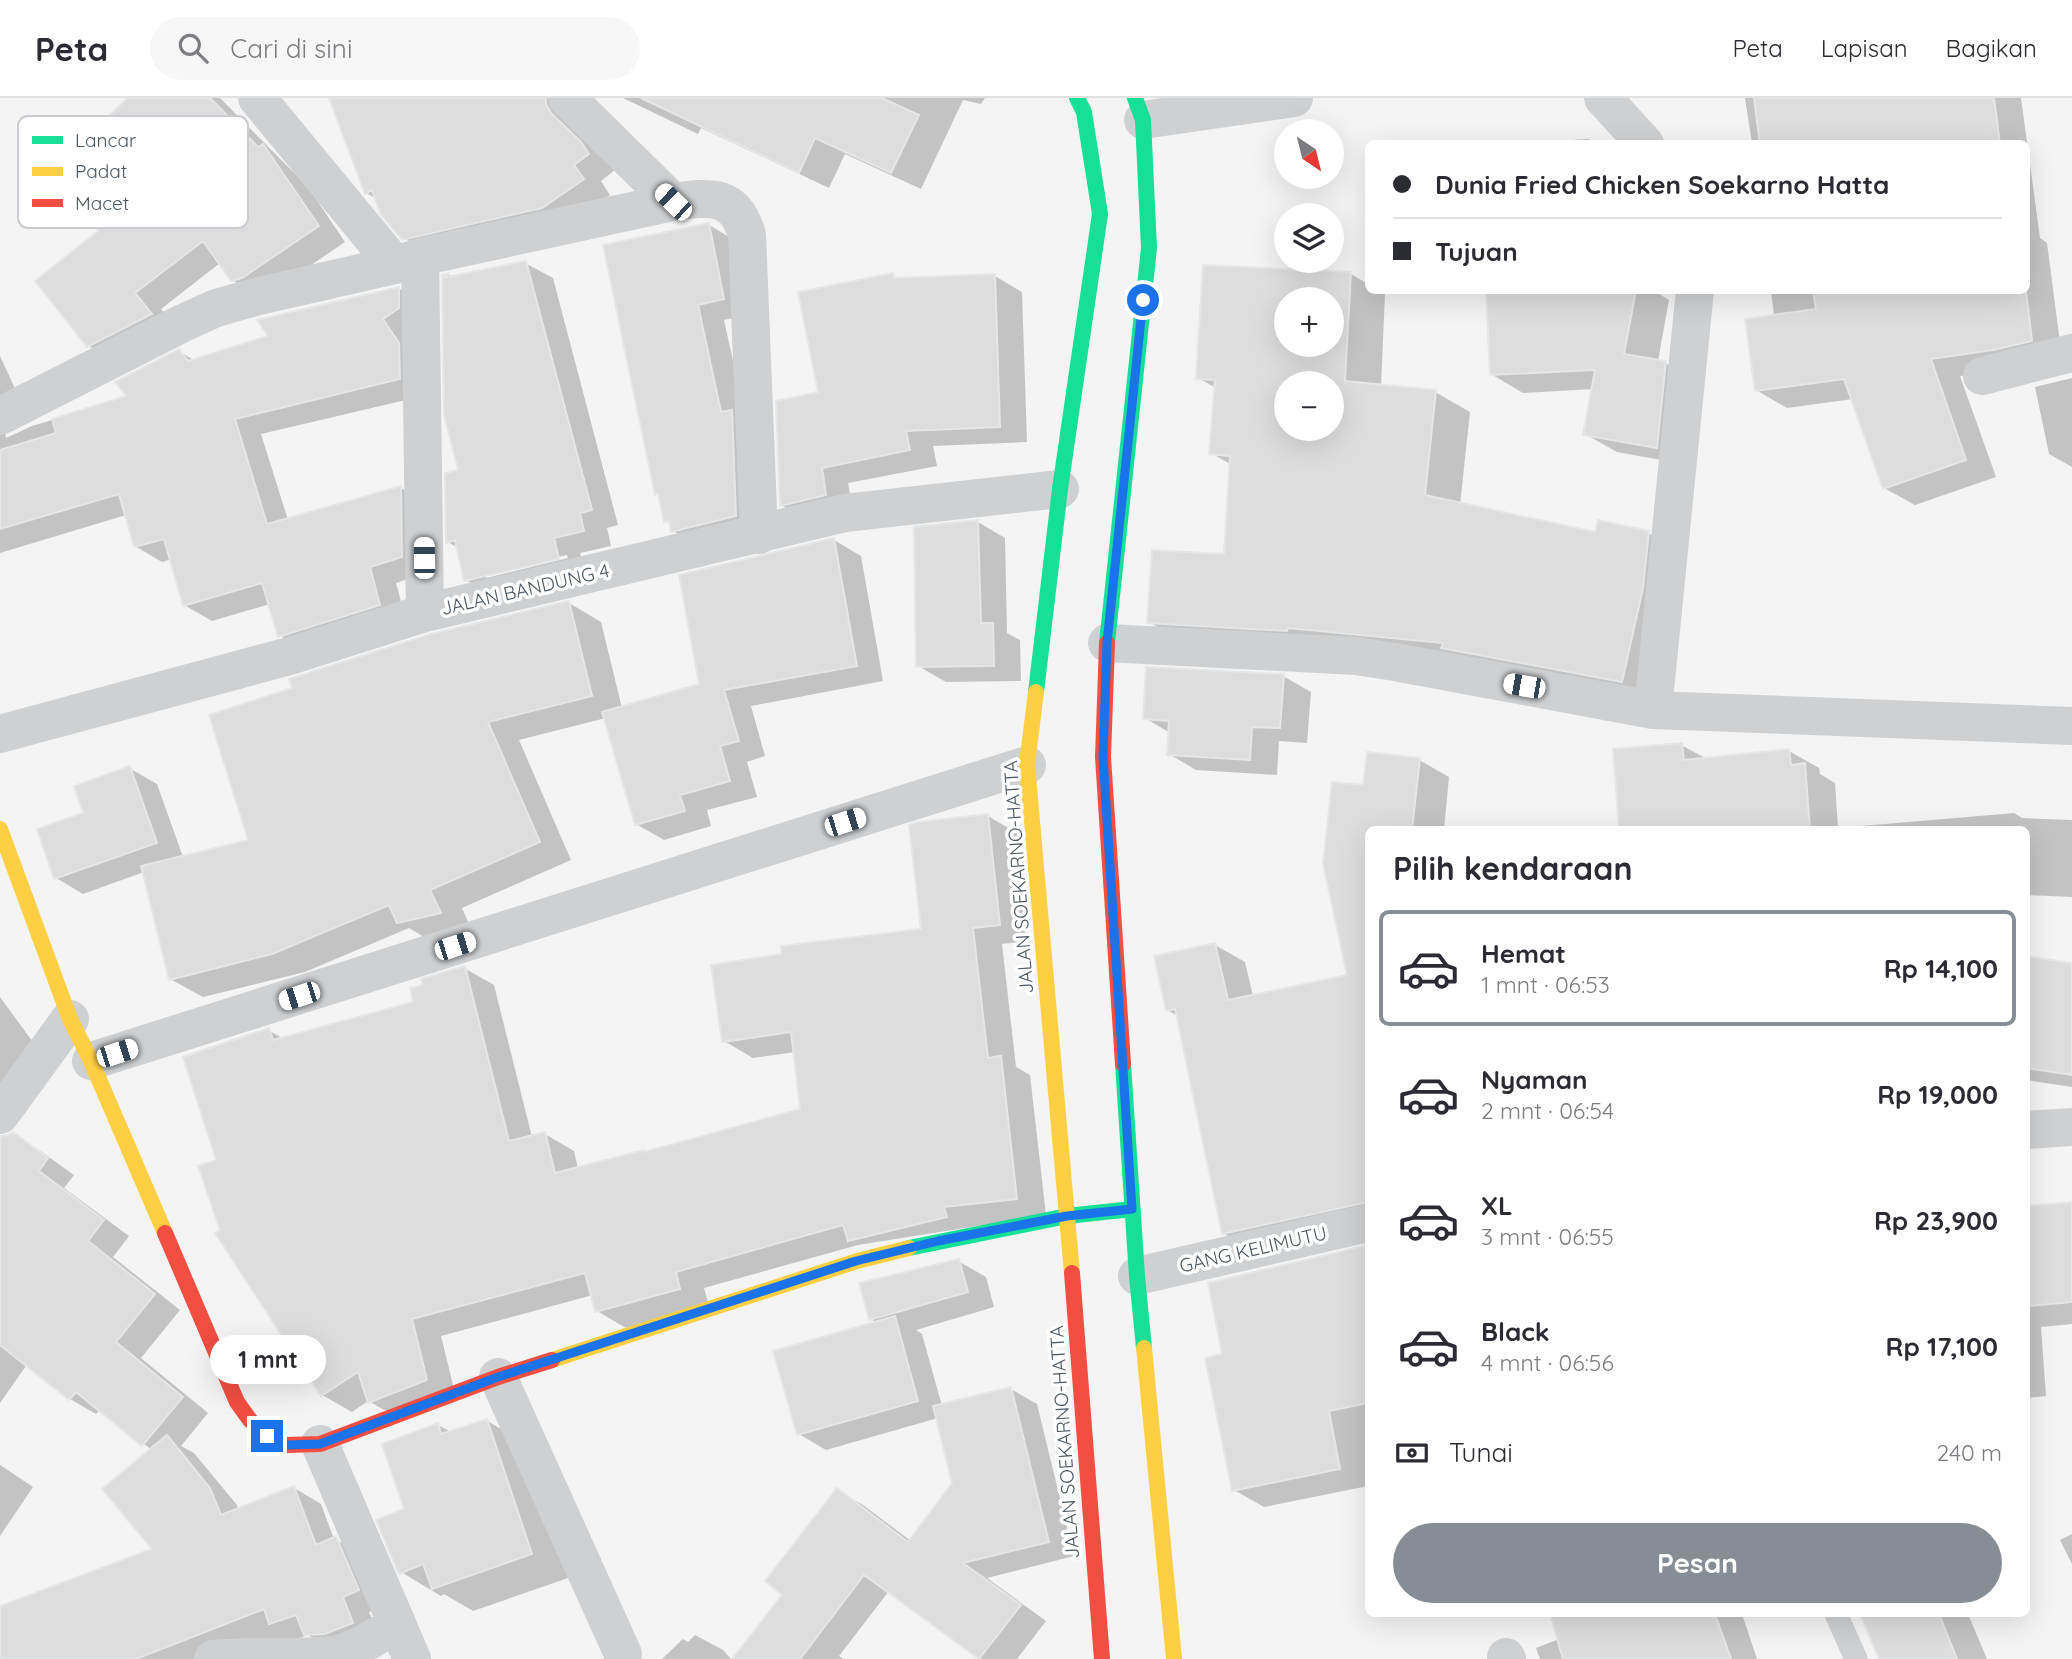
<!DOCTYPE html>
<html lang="id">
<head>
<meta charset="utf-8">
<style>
	body { margin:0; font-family:Quicksand,sans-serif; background:#f7f7f7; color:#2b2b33; height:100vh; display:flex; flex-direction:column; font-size:26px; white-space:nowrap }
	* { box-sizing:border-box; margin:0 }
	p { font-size:23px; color:#7c7c81 }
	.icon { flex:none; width:38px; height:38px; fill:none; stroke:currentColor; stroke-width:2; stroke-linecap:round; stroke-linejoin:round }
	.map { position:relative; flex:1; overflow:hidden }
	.sheet { position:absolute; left:1365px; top:728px; width:665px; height:791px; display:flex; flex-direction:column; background:#fff; border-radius:10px; box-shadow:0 7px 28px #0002 }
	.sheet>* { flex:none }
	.top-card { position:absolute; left:1365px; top:42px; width:665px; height:154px; border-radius:10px; box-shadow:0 7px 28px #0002; display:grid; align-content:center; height:154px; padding:0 28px; background:#fff }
	.needle { width:46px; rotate:145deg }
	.buttons { position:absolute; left:1274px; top:21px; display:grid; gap:14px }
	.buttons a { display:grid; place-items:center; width:70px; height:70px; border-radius:50%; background:#fff; box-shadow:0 7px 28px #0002; font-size:35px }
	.end { position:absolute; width:32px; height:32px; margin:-16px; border:9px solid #1a73e8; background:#fff; box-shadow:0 0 0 4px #fff }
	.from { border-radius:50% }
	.bubble { position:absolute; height:49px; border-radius:24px; background:#fff; box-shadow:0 7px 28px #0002; font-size:23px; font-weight:700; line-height:49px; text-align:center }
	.car { position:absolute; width:21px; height:42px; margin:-21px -10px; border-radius:9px; box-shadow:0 0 5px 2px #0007; background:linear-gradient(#fff 24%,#345 0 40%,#fff 0 76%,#345 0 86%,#fff 0) }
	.top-card b { display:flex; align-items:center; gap:24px; height:66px; font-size:26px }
	.top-card b+b { border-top:2px solid #e1e1e2 }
	.top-card i { width:18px; height:18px; background:#2b2b33 }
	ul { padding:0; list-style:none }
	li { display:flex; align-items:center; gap:21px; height:116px; margin:0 14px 10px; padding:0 14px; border:4px solid transparent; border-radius:10px }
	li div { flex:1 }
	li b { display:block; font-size:26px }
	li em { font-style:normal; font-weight:700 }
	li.on { border-color:#868d94 }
	li>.icon { width:63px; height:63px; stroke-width:1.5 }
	h2 { padding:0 28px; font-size:32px; line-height:84px }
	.pay { display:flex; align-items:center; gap:18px; height:77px; padding:0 28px; font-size:26px }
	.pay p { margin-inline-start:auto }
	.cta { display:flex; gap:14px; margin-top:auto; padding:14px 28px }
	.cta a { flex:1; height:80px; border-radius:42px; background:#868d94; color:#fff; font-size:28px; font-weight:700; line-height:80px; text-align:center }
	header { display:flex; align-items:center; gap:42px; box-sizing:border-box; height:98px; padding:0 35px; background:#fff; border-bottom:2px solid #e1e1e2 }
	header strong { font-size:33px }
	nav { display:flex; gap:38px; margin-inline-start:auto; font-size:24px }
	.search { width:490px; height:63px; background:#f7f7f7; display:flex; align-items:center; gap:18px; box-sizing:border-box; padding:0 24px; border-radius:38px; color:#7c7c81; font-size:26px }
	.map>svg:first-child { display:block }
</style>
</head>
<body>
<header>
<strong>Peta</strong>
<div class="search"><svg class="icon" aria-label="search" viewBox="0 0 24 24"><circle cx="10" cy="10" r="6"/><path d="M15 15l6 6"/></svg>Cari di sini</div>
<nav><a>Peta</a><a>Lapisan</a><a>Bagikan</a></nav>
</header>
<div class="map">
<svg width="2072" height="1561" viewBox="0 0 2072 1561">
	<rect width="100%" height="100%" fill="#f4f4f4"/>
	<!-- shadow -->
	<path fill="#0003" fill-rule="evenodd" d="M130 0H220L308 89 345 144 270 195 259 198 232 182 220 165 161 211 178 232 116 264 89 248 100 133 144 67Z
		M331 0H565L615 72 601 83 610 97 570 125 431 156 404 140 377 101 366 95Z
		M623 0H985L981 6 963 2 921 91 845 56 829 90 701 30 698 36Z
		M1745 0H2021L2040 140 2047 145 2062 260 2025 269 1960 278 1996 379 1915 407 1884 390 1853 301 1787 310 1756 292 1774 218 1771 192H2026V46H1752Z
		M1589 41 1596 46H1505Z
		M709 127 736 143 751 216 724 222 746 322 763 434 700 449 673 433 672 427 665 423 660 398 656 396Z
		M525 165 553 180 618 427 607 430 611 448 580 455 585 476 493 498 466 482 458 450 448 444 460 373 446 317 444 178 449 177 453 179ZM567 457 568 460 486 480V476Z
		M1205 169 1351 176 1368 186V192H1379L1385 196 1381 288 1435 294 1470 314 1460 407 1597 436 1648 435 1683 455 1657 603 1183 544 1149 524 1225 458 1232 367 1211 355 1216 290 1198 280ZM1286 201H1332V247H1286ZM1286 285H1332V331H1286Z
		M892 177 901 182 995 178 1022 194 1027 344 933 348 937 368 848 385 853 412 809 423 781 407 820 296Z
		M398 190 425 206 427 297 261 336 288 422 401 390 428 405 429 474 396 485 406 522 306 553 279 537 270 506 212 523 184 507 172 461 162 464 135 448 126 417 0 455V258L24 310 5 333 6 340 32 328 129 299 179 253 195 263 271 239Z
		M1488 192H1653L1669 202 1658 263 1665 265 1698 283 1689 367 1617 354 1585 336 1593 291 1523 295 1491 276Z
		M2072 280V369L2049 356 2035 289Z
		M978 424 1005 440 1007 535 1020 542 1021 583 946 584 918 568Z
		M834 442 861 458 883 583 751 608 765 658 747 664 757 699 707 712 711 728 664 742 636 726 606 620 519 642 571 762 462 810 472 833 431 843 409 830 305 874 203 899 170 881 144 774 83 796 56 780 86 716 129 670 157 686 183 759 250 743 569 505 601 524 622 610 701 587Z
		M1283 578 1311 594 1307 645 1279 643 1277 677 1196 672 1169 656 1170 635 1145 620Z
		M1681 647 1707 661 1789 653 1819 670 1820 676 1835 685 1838 730 2014 715 2022 720 2072 722V799L2026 797V732H1621Z
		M1419 662 1449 679 1444 732H1368V1126L1254 1153 1223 1135 1178 918 1167 912 1215 847 1245 864 1253 898 1349 878 1364 689Z
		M988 718 1017 735 1029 843 1002 846 1016 969 1030 977 1046 1117 858 1147 704 1190 709 1208 626 1230 597 1213 593 1197 441 1238 456 1299 399 1320 368 1303 352 1314 322 1297 222 1132 218 1063 268 932 284 941 415 905 426 888 464 870 494 887 532 1039 545 1036 574 1053 578 1071 643 1053 646 1055 802 1012 795 954 753 960 724 943 923 833Z
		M2026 860 2072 866V989L2026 982Z
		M0 899 43 958 0 989Z
		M13 1036 39 1052 74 1077 64 1090 129 1138 113 1159 180 1212 141 1260 208 1315 181 1348 194 1355 237 1407 239 1412 294 1390 321 1406 334 1441 363 1456 385 1508 369 1514 379 1540 333 1551 308 1537 265 1552 225 1561H0V1515L154 1451 152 1352 100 1312 96 1316 70 1301 31 1270 26 1268 0 1305V1040Z
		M2072 1106V1226L2041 1229 2046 1298 2026 1300V1110Z
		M1368 1149V1388L1264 1409 1234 1392 1224 1258 1210 1186Z
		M958 1163 986 1179 994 1209 916 1232 922 1236 942 1308 1011 1291 1037 1306 1074 1458 987 1480 1046 1523 1017 1561H981L889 1493 839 1558 843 1561H735L785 1496 837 1392 863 1407 911 1443 954 1386 938 1320 826 1352 799 1336 877 1225 871 1221Z
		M486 1322 526 1346 571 1479 473 1513 444 1496 441 1498 401 1474 407 1412 438 1327 451 1334Z
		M0 1367 33 1389 0 1438Z
		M2072 1436V1466L2060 1442Z
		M1552 1516H1742L1757 1561H1540L1536 1550 1559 1541Z
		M1862 1516H1968L1987 1561H1881Z
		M695 1537 723 1552 731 1561H662L683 1541 688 1544Z"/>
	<!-- building -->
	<path fill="#ddddde" stroke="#e5e6e7" stroke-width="2" fill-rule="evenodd" d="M127 0H210L258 49 263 46 319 128 242 180 231 183 203 143 135 195 152 216 87 249 35 183 98 133 82 112 141 66 102 25Z
		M329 0H546V6L551 15 581 44 589 56 574 67 584 81 542 110 402 142 380 115 372 92 365 96Z
		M641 0H882L919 17 891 75 815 40 799 75Z
		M1754 0H1994L2000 46H1760Z
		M709 125 724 201 698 207 721 314 732 312 736 418 671 434 669 423 664 424 658 396 655 397 603 147Z
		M526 163 592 412 580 415 584 433 554 440 559 461 464 483 455 442 446 445 445 375 458 372 444 317 442 177 449 175 442 180Z
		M1203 167 1351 174 1345 283 1436 292 1425 397 1595 434 1598 422 1649 433 1643 490 1622 584 1441 550 1443 545 1288 530 1287 533 1147 525 1152 452 1224 456 1230 358 1209 356 1215 282 1196 281ZM1286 201H1332V247H1286ZM1286 285H1332V331H1286Z
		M893 175 894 180 995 176 1000 329 906 333 910 352 822 370 826 397 780 408 776 303 818 294 798 194Z
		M399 189V210L383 221 399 245 400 281 235 321 267 426 401 388 402 459 370 469 380 507 278 539 262 485 183 508 164 441 134 449 119 396 0 431V352L56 335 52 321 126 298 115 284 179 251 188 263 268 238 257 222Z
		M1486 192H1636L1624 256 1666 263 1657 350 1583 337 1595 272 1490 277Z
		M1813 192H2026L2032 243 1993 252 1931 261 1966 362 1883 391 1844 281 1755 293 1745 221 1816 211Z
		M978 422 981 525H993L994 568 916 569 914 429Z
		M834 440 857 568 724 592 739 643 720 648 730 683 680 697 685 713 635 727 602 614 699 586 679 477Z
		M569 503 592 598 488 624 540 744 430 792 441 815 397 825 389 807 272 856 169 882 141 768 248 742 209 617 292 590 289 581 431 536Z
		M1146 569 1284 576 1280 630 1252 629 1250 662 1167 657 1169 623 1143 621Z
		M1682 645 1684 662 1789 651 1791 667 1805 665 1810 732H1619L1613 651Z
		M1367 654 1420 660 1412 732H1368V1104L1222 1136 1175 911 1166 913 1154 858 1215 845 1228 902 1347 877 1323 766 1332 684 1363 687Z
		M130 668 157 745 54 781 37 731 83 715 74 688Z
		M988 716 1000 827 973 830 988 960 1001 958 1017 1101 944 1109 947 1119 848 1143 843 1127 676 1174 680 1191 595 1214 585 1175 412 1221 427 1282 368 1305 358 1274 321 1298 215 1135 220 1132 198 1068 216 1062 183 959 269 930 273 942 413 904 410 890 423 887 421 881 465 868 509 1043 545 1034 555 1075 644 1052V1054L800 1011 791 934 722 944 711 867 782 856 781 848 921 831 909 727 918 724Z
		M2026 858 2072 865V977L2026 970Z
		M13 1034 48 1060 39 1073 104 1122 88 1143 155 1196 116 1244 183 1299 142 1348 76 1294 69 1302 0 1247V1038L8 1037Z
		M2072 1104V1204L2029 1208 2026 1181V1108Z
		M1368 1147V1305L1329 1313 1340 1371 1232 1393 1205 1260 1222 1256 1208 1185Z
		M959 1161 968 1194 869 1222 859 1185Z
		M895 1218 918 1303 797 1337 773 1253Z
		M1011 1289 1049 1444 963 1465 1021 1507 979 1561 864 1477 800 1561H732L782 1497 765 1483 837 1390 908 1444 952 1385 933 1308Z
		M487 1321 532 1456 432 1491 423 1466 399 1476 376 1422 404 1411 382 1346 438 1325 441 1336Z
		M167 1337 210 1390 221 1417 294 1388 316 1447 336 1438 359 1492 343 1499 353 1525 325 1536 304 1537 296 1517 269 1526 264 1511 136 1561H0V1508L152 1451 102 1391Z
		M1550 1516H1715L1731 1561H1563Z
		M1860 1516H1939L1957 1561H1879Z"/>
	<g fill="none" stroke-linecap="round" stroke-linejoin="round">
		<!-- lane -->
		<path stroke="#ced0d2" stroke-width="23" d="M1836 1516 1856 1561"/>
		<!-- street -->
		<path stroke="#ced0d2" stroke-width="38" d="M257 0 395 167
			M567 0 673 104
			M1603 0 1645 46
			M1143 22 1294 0
			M420 159 425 515
			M1982 278 2072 255
			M0 318 183 225 216 210 259 198 395 167 420 159 673 104C710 99 735 95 747 137L759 437
			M1107 545 1356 558 1395 564 1653 612 2072 628
			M1653 612 1695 192
			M0 636 293 557 425 515 845 415 1060 391
			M91 963 1027 667
			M0 1017 70 921
			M2026 1032 2072 1029
			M1137 1178 1368 1125
			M498 1279 623 1556
			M320 1346 412 1561
			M1506 1559 1507 1561
			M213 1561C253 1557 294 1561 334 1557 357 1552 377 1538 397 1525"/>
		<!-- fast -->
		<path stroke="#16e098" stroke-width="16" d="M1107 545 1149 150 1143 22 1135 0
			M1036 594 1060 391 1100 116 1084 14 1077 0
			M1123 966 1137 1178 1144 1250
			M909 1150 1067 1118 1132 1111"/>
		<!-- slow -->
		<path stroke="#ffcf43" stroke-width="16" d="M1036 594 1027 667 1072 1175
			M0 731 70 921 91 963 165 1135
			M1144 1250 1174 1561
			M552 1262 857 1163 909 1150"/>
		<!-- jam -->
		<path stroke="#f24e42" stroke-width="16" d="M1107 545 1103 659 1123 966
			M165 1135 237 1304 250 1322 267 1338 286 1347 320 1346 498 1279 552 1262
			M1072 1175 1102 1561"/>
	</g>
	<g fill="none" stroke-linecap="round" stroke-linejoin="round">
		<!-- route -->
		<path stroke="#1a73e8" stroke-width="9" d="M267 1338 286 1347 320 1346 498 1279 856 1163 938 1143 1067 1118 1132 1111 1103 659 1107 545 1143 202"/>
	</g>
	<g text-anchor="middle" stroke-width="7" stroke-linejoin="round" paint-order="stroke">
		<!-- street labels -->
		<g font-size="19" fill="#4a5661" stroke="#fff">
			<text transform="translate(525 491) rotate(-13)" y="7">JALAN BANDUNG 4</text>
			<text transform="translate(1018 779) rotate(-94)" y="7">JALAN SOEKARNO-HATTA</text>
			<text transform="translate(1253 1151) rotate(-13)" y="7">GANG KELIMUTU</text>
			<text transform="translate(1064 1344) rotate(-94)" y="7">JALAN SOEKARNO-HATTA</text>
		</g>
	</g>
	<!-- legend -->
	<rect x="18" y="18" width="230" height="112" rx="10" fill="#fff" stroke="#c9ccd0" stroke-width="2"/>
	<rect x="32" y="38" width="31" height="8" fill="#16e098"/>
	<rect x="32" y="69" width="31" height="9" fill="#ffcf43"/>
	<rect x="32" y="101" width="31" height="8" fill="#f24e42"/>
	<g font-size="19" fill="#4a5661">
		<text x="75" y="49">Lancar</text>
		<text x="75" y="80">Padat</text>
		<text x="75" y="112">Macet</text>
	</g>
</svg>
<div class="buttons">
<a><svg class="needle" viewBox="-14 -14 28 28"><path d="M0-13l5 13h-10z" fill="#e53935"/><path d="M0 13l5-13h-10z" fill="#7c7c81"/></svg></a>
<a><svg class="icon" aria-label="layers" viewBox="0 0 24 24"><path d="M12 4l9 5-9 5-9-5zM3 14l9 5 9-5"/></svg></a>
<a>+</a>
<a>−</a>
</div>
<i class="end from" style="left:1143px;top:202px"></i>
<i class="end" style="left:267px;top:1338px"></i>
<div class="bubble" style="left:210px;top:1237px;width:116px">1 mnt</div>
<i class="car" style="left:673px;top:104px;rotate:314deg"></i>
<i class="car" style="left:424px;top:460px;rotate:359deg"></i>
<i class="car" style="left:1524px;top:588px;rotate:280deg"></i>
<i class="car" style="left:845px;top:724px;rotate:72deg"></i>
<i class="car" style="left:455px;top:848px;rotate:72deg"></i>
<i class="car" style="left:299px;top:898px;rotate:252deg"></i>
<i class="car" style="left:117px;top:955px;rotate:72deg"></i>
<div class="top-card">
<b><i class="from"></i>Dunia Fried Chicken Soekarno Hatta</b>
<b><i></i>Tujuan</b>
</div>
<section class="sheet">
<h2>Pilih kendaraan</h2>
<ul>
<li class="on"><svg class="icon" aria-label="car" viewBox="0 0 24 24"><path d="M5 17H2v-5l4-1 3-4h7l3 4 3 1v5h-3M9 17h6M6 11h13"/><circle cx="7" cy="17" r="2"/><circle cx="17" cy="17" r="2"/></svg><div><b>Hemat</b><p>1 mnt · 06:53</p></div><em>Rp 14,100</em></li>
<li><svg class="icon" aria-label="car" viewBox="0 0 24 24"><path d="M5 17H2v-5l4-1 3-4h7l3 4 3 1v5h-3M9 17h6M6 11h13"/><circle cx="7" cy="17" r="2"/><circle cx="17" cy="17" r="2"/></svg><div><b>Nyaman</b><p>2 mnt · 06:54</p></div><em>Rp 19,000</em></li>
<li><svg class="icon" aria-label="car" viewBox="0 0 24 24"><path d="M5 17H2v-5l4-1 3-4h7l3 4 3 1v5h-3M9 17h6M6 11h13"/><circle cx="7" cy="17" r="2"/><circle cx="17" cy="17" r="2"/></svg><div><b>XL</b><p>3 mnt · 06:55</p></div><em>Rp 23,900</em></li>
<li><svg class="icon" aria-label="car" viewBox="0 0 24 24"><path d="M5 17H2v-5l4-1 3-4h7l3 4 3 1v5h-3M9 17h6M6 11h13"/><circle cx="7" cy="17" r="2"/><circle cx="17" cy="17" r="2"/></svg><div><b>Black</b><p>4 mnt · 06:56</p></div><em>Rp 17,100</em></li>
</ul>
<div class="pay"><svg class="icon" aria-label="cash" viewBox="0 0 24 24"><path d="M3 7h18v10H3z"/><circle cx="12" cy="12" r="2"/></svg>Tunai<p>240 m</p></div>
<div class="cta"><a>Pesan</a></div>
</section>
</div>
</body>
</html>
